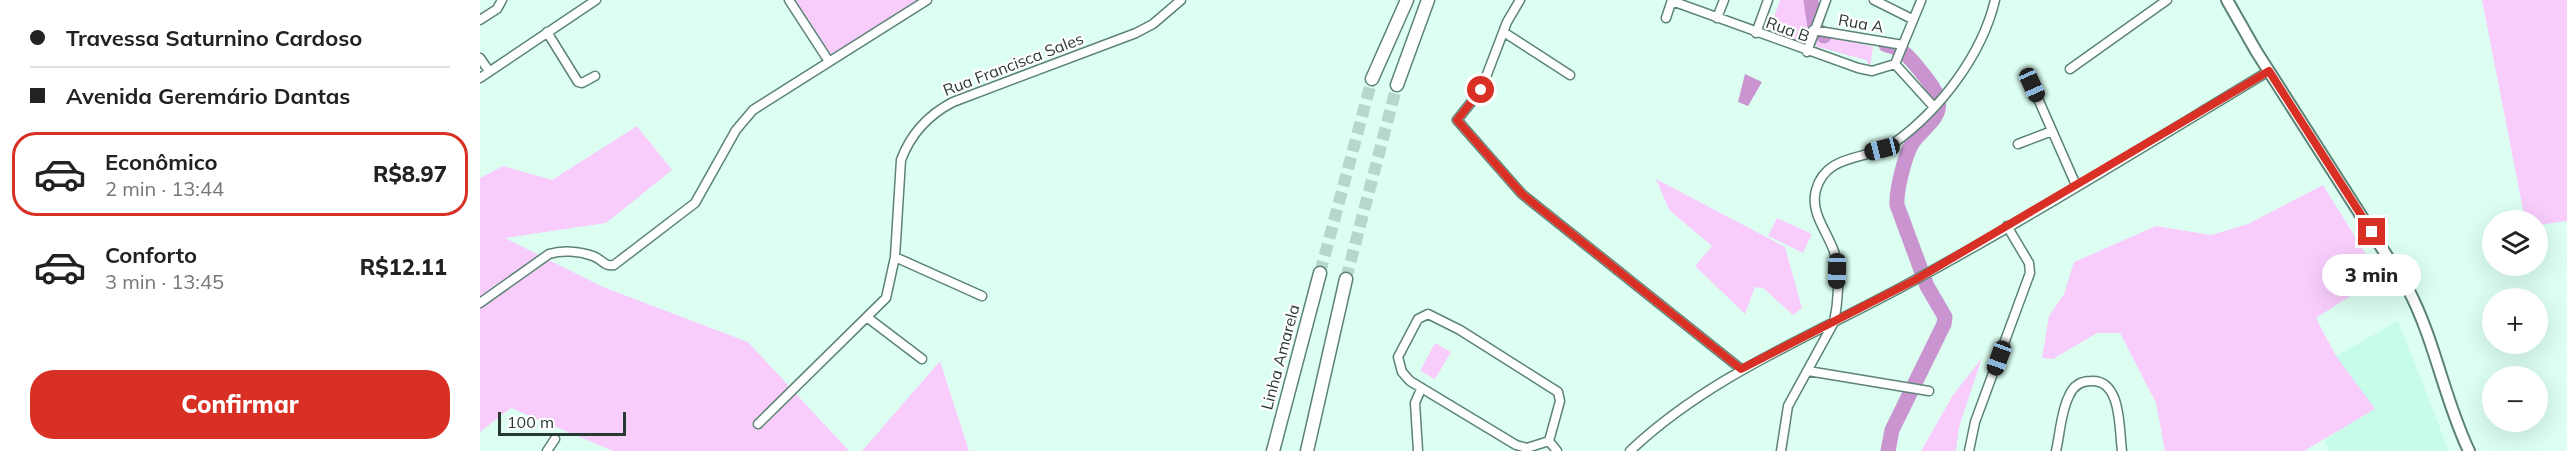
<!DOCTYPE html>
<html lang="pt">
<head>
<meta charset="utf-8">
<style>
	body { margin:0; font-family:Mulish,sans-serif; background:#f2f2f2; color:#222; height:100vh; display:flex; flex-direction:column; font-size:22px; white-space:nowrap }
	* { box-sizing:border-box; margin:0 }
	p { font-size:20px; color:#767676 }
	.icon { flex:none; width:33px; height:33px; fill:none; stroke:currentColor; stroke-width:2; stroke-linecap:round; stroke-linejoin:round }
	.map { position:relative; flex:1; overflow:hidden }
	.sheet { display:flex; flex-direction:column; background:#fff; width:480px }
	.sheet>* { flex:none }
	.hud { display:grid; align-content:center; height:132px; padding:0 30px; background:#fff }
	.tools { position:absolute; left:2002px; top:210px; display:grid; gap:12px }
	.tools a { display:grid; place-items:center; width:66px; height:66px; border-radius:50%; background:#fff; box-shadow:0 6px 24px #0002; font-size:30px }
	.scale { position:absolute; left:18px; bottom:15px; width:128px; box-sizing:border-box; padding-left:6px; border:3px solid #283833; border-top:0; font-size:16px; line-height:21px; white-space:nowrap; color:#283833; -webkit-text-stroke:4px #fff; paint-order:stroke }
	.end { position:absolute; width:27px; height:27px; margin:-14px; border:8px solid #d93025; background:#fff; box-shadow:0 0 0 3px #fff }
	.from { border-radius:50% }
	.bubble { position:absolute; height:42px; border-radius:21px; background:#fff; box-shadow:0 6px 24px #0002; font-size:20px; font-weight:800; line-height:42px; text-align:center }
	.car { position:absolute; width:18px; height:36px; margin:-18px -9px; border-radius:8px; box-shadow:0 0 4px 2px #0007; background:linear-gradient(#222 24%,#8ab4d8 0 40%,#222 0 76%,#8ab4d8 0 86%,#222 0) }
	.hud b { display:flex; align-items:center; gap:21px; height:57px; font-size:22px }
	.hud b+b { border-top:2px solid #e0e0e0 }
	.hud i { width:15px; height:15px; background:#222 }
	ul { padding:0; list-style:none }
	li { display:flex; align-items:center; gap:18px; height:84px; margin:0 12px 9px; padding:0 18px; border:3px solid transparent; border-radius:24px }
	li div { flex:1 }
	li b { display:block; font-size:22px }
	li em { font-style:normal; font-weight:800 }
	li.on { border-color:#d93025 }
	li>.icon { width:54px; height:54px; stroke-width:1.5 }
	.action { display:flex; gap:12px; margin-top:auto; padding:12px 30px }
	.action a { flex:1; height:69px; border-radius:24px; background:#d93025; color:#fff; font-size:24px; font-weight:800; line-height:69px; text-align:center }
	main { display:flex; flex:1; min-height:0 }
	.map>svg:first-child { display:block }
</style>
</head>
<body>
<main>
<section class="sheet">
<div class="hud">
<b><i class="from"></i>Travessa Saturnino Cardoso</b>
<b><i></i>Avenida Geremário Dantas</b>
</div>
<ul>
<li class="on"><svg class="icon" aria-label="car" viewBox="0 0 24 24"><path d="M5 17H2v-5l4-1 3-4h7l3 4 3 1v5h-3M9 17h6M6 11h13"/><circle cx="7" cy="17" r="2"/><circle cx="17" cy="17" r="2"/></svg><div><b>Econômico</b><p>2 min · 13:44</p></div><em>R$8.97</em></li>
<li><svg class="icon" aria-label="car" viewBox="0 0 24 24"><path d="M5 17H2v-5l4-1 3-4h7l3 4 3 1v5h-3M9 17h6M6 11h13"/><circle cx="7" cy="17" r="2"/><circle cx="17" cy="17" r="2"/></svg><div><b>Conforto</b><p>3 min · 13:45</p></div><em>R$12.11</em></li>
</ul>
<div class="action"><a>Confirmar</a></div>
</section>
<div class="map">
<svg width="2087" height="451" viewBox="0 0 2087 451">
	<rect width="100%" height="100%" fill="#dcfff2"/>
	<!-- built -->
	<path fill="#c8fcea" d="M1918 321 1969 451H1850L1844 440 1894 409 1856 356Z"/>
	<!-- green -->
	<path fill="#f8cdfc" d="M312 0H444L350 59Z
		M1300 0H1333L1338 33 1393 47 1390 68 1386 60 1291 34 1290 28Z
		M2002 0H2087V221L2058 225V220H2045Z
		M157 126 192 170 126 223 25 238 123 287 268 342 369 451H133L31 408 0 432V178L23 166 72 180Z
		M1176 179 1305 247 1322 308 1313 315 1283 288 1275 287 1265 314 1215 266 1232 246 1189 210Z
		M1843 185 1900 277 1836 318 1856 356 1895 409 1824 451H1685L1676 403 1640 333H1617L1573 359 1562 358 1569 316 1584 294 1594 262 1676 226 1731 235 1768 224Z
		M1297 218 1332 234 1323 253 1288 236Z
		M955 343 971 352 955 379 940 371Z
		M1502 358 1479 427 1476 451H1441L1473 395Z
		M460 361 489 451H382Z"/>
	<!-- water -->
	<path fill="#c994cf" d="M1265 74 1282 82 1268 106 1258 102Z"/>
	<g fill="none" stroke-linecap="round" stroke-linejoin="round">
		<!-- river -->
		<path stroke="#c994cf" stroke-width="15" d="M1331 0 1335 27 1344 36
			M1406 45C1422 48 1429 57 1439 69 1452 85 1468 102 1452 121 1446 128 1438 135 1433 142 1425 154 1416 191 1417 205L1447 286 1465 317 1464 324 1412 430 1408 451"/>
		<!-- highway-tunnel -->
		<path stroke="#b8d7cc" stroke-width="12" stroke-dasharray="12 6" stroke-linecap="butt" d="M840 273 892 79
			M866 279 917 85"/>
		<!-- minor casing -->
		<g stroke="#5c8376" stroke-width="11">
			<path id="minor" d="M309 0 348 60
				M1040 0 1027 22 1001 90 977 120 1042 194 1261 369
				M1394 0 1432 19
				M1192 1 1378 68 1392 71 1415 64 1453 106
				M1186 18 1192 0
				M1237 18 1244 0
				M0 20 17 9 22 0
				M1333 30 1423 45
				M67 32 98 82 102 83 115 76
				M1025 33 1090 75
				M1276 33 1288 0
				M1327 52 1346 0
				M0 58 9 71
				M1415 64 1441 1
				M1590 69 1687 0
				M0 78 116 0
				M1552 85 1596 185
				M1538 144 1572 131
				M415 257 502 296
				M0 303 69 254C82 250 99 251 113 256 122 259 124 267 134 265L215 203 256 130 273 110 447 0
				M948 314 980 330 1078 392 1080 401 1069 441 1047 448 1036 445 930 381 922 372 918 357 938 319Z
				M388 318 442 359
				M1328 371 1449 391
				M278 424 406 298 415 257 421 160C431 133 448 115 473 102L656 33 673 24 701 0
				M1069 441 1077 451
				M67 451 75 439
				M938 451 935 403 941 389
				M1150 451C1231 374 1337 334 1433 281 1554 215 1671 142 1789 71
				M1301 451 1308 406 1354 322C1358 303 1360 277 1356 258 1351 235 1329 215 1336 190 1346 152 1389 161 1414 143 1460 110 1502 55 1515 0
				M1489 451 1495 422 1550 273 1549 263 1527 226
				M1576 451C1580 434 1581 411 1589 396 1593 386 1601 381 1611 381 1642 379 1639 430 1642 451"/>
		</g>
		<!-- major casing -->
		<g stroke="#5c8376" stroke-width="14">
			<path id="major" d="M1747 0 1776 51 1928 289C1955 340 1964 399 1989 451"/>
		</g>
		<!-- highway casing -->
		<g stroke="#5c8376" stroke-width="15">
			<path id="highway" d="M892 79 927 0
				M917 85 948 0
				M793 451 840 273
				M827 451 866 279"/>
		</g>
		<!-- minor -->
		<use href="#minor" stroke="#fff" stroke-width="8"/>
		<!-- major -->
		<use href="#major" stroke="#fff" stroke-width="10"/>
		<!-- highway -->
		<use href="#highway" stroke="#fff" stroke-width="12"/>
	</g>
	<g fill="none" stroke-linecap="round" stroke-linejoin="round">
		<!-- route -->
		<path stroke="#d93025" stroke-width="8" d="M1001 90 977 120 1042 194 1261 369 1435 280 1789 71 1892 232"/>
	</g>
	<g text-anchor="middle" stroke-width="4.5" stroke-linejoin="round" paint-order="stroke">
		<!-- street labels -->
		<g font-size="16" fill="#283833" stroke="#fff">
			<text transform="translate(1381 23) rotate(10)" y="6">Rua A</text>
			<text transform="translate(1308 29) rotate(20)" y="6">Rua B</text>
			<text transform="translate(533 64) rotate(-21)" y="6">Rua Francisca Sales</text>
			<text transform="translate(800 357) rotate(-75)" y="6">Linha Amarela</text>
		</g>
	</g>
</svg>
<div class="tools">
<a><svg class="icon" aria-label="layers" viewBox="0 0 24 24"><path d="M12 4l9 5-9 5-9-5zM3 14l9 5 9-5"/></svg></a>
<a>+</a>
<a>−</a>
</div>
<div class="scale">100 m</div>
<i class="end from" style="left:1001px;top:90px"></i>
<i class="end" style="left:1892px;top:232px"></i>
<div class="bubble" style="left:1842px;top:254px;width:99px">3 min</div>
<i class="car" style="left:1552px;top:85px;rotate:156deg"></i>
<i class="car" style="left:1402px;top:149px;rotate:256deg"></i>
<i class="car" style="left:1357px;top:271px;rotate:181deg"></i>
<i class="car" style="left:1519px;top:358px;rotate:200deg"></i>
</div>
</main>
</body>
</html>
